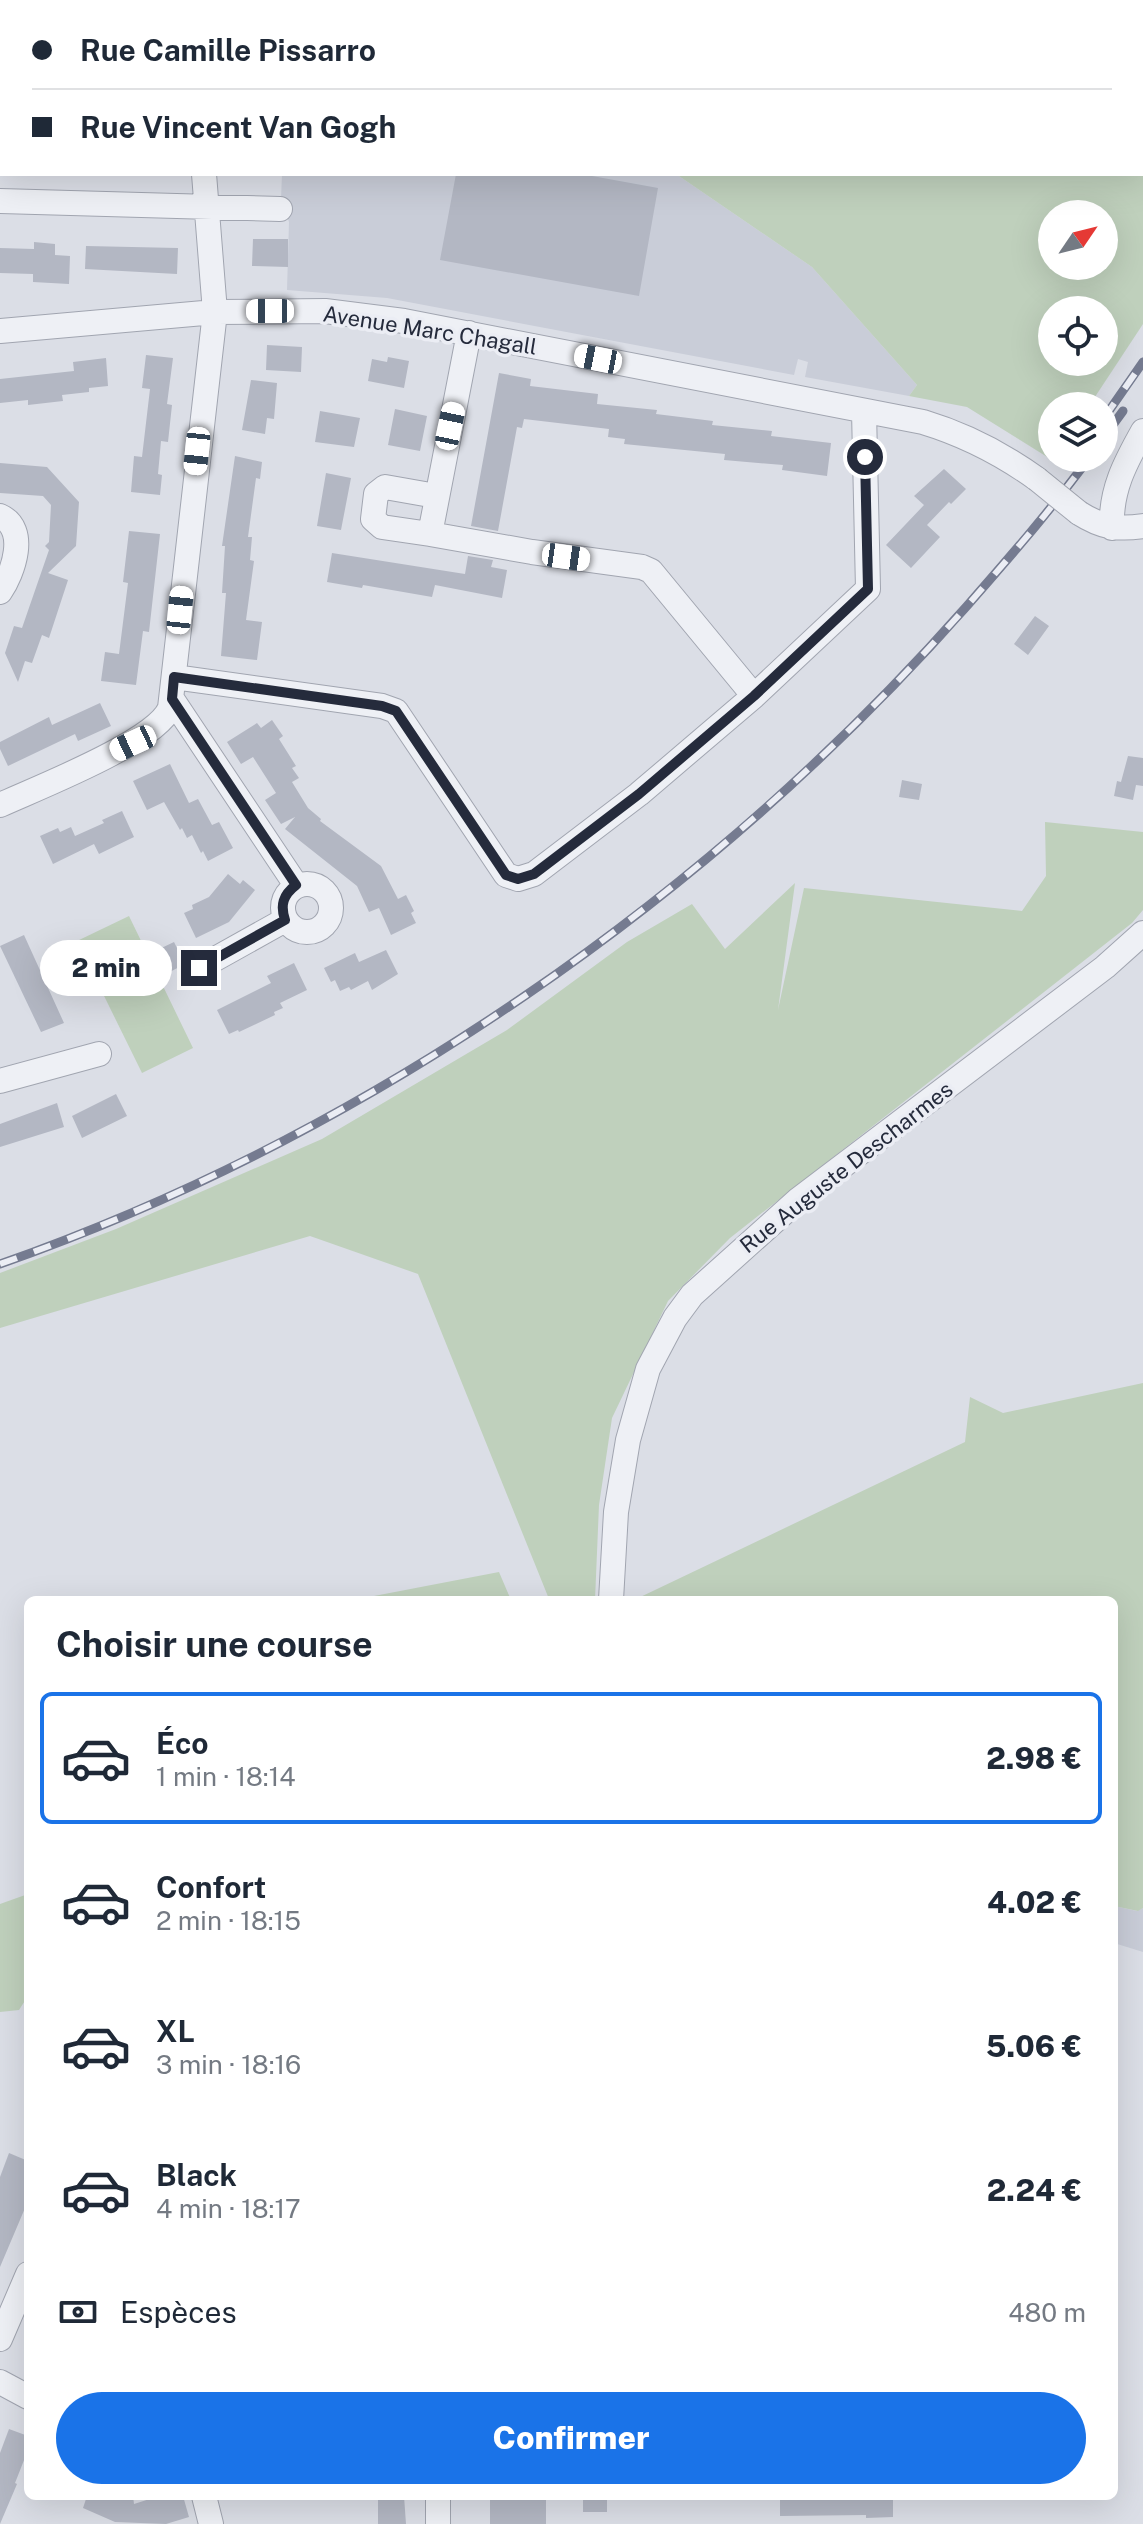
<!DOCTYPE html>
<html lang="fr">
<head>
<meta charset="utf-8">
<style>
	body { margin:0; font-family:"Public Sans",sans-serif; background:#f6f6f7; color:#1f2937; height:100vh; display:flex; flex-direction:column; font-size:30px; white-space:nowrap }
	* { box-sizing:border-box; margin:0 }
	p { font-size:26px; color:#747a83 }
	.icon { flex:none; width:44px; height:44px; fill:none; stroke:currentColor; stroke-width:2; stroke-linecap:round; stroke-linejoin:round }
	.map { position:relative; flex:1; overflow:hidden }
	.side { position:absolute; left:24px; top:1596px; width:1094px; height:904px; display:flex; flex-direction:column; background:#fff; border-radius:12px; box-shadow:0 8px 32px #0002 }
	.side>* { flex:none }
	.hud { position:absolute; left:0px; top:0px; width:1144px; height:176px; box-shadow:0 8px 32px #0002; display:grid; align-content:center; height:176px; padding:0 32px; background:#fff }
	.needle { width:52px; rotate:55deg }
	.controls { position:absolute; left:1038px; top:200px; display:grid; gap:16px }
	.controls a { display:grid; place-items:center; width:80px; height:80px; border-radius:50%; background:#fff; box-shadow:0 8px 32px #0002; font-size:40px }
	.end { position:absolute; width:36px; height:36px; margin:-18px; border:10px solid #252b3c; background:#fff; box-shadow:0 0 0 4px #fff }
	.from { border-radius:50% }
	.bubble { position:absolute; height:56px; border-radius:28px; background:#fff; box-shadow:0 8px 32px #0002; font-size:26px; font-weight:800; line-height:56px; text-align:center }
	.car { position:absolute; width:24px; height:48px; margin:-24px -12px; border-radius:10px; box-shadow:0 0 6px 2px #0007; background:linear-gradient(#fff 24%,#345 0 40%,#fff 0 76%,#345 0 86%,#fff 0) }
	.hud b { display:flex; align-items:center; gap:28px; height:76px; font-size:30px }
	.hud b+b { border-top:2px solid #e0e1e3 }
	.hud i { width:20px; height:20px; background:#1f2937 }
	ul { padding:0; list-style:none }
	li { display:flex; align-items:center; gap:24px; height:132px; margin:0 16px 12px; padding:0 16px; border:4px solid transparent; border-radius:12px }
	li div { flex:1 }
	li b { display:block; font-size:30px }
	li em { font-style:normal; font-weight:800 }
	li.selected { border-color:#1a73e8 }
	li>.icon { width:72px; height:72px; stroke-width:1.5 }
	h2 { padding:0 32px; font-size:36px; line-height:96px }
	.pay { display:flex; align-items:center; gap:20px; height:88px; padding:0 32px; font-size:30px }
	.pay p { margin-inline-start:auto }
	.primary-button { display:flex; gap:16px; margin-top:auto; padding:16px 32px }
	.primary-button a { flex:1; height:92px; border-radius:48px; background:#1a73e8; color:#fff; font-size:32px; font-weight:800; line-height:92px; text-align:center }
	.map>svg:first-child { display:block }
</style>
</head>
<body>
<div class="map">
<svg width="1143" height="2524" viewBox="0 0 1143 2524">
	<rect width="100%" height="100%" fill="#dbdee6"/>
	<!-- built -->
	<path fill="#c9cdd8" d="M282 174H676L812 267 917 385 909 396 805 377 808 362 798 359 794 375 387 298 287 290 289 222 281 199Z
		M1114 1906 1137 1911 1143 1908V1952L1114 1943Z"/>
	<!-- green -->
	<path fill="#bfd0bc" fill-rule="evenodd" d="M0 0H1143V324L1089 406H1052V460L967 407 909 396 917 385 812 267 676 174H1142V2H2L0 95ZM1052 214H1104V266H1052ZM1052 310H1104V362H1052Z
		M1045 822 1143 832V910L1132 923 730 1238 668 1301 612 1418 599 1505 595 1600 549 1599 418 1274 310 1236 0 1328V1273L116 1229 322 1139 507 1030 627 942 692 904 725 949 795 883 778 1010 804 888 1022 911 1046 876Z
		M129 916 193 1048 142 1073 77 941Z
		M1143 1383V1908L1138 1911 1114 1906V1600H634L965 1442 970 1397 1003 1413Z
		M499 1572 511 1600H376L374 1596Z
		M28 1894V1996L19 2010 0 2012V1904Z"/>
	<!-- building -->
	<path fill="#b3b7c3" d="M456 174H581L658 188 639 296 440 260Z
		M253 239H288V267L252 266Z
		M34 242 55 244V255L70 256 69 284 33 282V274L0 273V248L34 249Z
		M86 246 178 248 177 274 85 269Z
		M267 345 302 347 301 372 266 370Z
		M146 355 173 358 167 404 172 405 168 442 161 441 158 474 162 475 160 495 131 492 134 456 142 457 150 389 142 388Z
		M388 357 409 361 404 388 368 381 372 359 387 362Z
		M106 358 108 386 89 388V392L62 395 63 401 28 405V400L0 403V379L74 371 73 362Z
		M499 373 531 379 530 386 598 394 597 404 657 410 656 414 713 421 712 425 772 431 771 436 831 443 827 476 782 470 783 465 724 460 725 454 624 444 625 439 608 437 609 429 524 419 522 428 517 427 498 531 471 526Z
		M251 380 277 383 274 419 267 418 265 434 242 430Z
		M395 409 427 416 420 451 388 445Z
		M320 411 360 418 354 447 315 442Z
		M235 456 262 462 260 479 256 478 248 537H252L250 560 254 561 246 620 262 622 257 660 221 656 226 593H222L225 546H222Z
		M0 463 47 467 79 502 76 546 48 573 68 580 49 638 42 635 32 663 25 661 18 682 5 653 14 626 22 628 49 550 45 546 49 542 51 505 43 496 0 493Z
		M944 469 966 489 951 504 949 502 927 525 940 537 911 568 886 545 924 505 914 496Z
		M326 473 351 478 341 530 317 526Z
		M129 531 160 534 149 632 143 631 136 685 101 681 105 652 119 654 128 583 123 582Z
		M332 553 465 574 468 556 493 560 491 567 507 570 502 598 435 585 432 597 363 585 362 588 327 582Z
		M1035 616 1049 626 1028 655 1014 644Z
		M100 703 111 726 78 741 75 734 8 766 0 749V742L49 717 52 725Z
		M272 720 283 736 279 739 296 766 292 768 299 778 292 782 308 808 321 819 320 821 381 866 398 899 406 895 414 911 411 913 416 923 391 935 379 908 369 912 357 886 285 829 295 817 281 824 265 800 276 793 253 757 241 764 227 742 257 723 261 728Z
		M1128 756 1143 758V786L1136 785 1133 800 1114 796 1117 781 1121 782Z
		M170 764 189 803 198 799 212 825 219 822 233 848 208 861 203 851 201 853 192 835 187 838 182 828 180 830 164 802 147 810 133 781Z
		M902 780 922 784 919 800 899 797Z
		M122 811 134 837 99 854 94 844 53 864 40 836 58 828 60 832 71 827 75 836 104 823 102 820Z
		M228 874 240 884 243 880 255 890 229 922 196 938 184 913 193 909 192 905 209 897Z
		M24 935 64 1023 41 1032 0 946Z
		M174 942 185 964 164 975 153 952Z
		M386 950 398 974 372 990 368 981 351 990 349 987 340 991 335 980 331 982 324 968 355 953 359 962Z
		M294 963 307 990 280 1003 283 1008 274 1012 275 1015 239 1032 238 1030 229 1034 217 1010 271 983 267 976Z
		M116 1094 127 1116 82 1138 72 1116Z
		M57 1103 64 1127 0 1147V1124Z
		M9 2153 28 2161V2201L0 2267V2177Z
		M9 2429 28 2436V2450L15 2483 17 2484 0 2524V2453Z
		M87 2496H133L134 2504 159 2496H183L189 2517 166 2524 115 2522 83 2508Z
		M378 2496H404L406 2524H378Z
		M490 2496H546V2524H490Z
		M583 2496H607V2512H583Z
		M780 2496H893V2517L866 2518V2515L780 2516Z"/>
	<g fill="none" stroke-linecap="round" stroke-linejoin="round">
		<!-- minor casing -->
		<g stroke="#a1a5b0" stroke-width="26">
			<path id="minor" d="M0 201 280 209
				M0 331 215 312 325 311 404 321 923 422C966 435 1001 453 1037 479
				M469 333 430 534 532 552 642 567 651 571 754 696
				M1079 513C1101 527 1117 530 1143 526
				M0 516C29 529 13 573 0 592
				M1112 528C1110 491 1125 463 1143 431
				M430 534 382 527 373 519 376 494 385 487 436 496
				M174 677 382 706 396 711 506 875 518 879 534 874 639 794 754 696 868 589 864 411
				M172 699 296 885
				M0 805C37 788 156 742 170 708L215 312 204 174
				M283 908a24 24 0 1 1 48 0a24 24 0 1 1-48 0Z
				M199 968 285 920
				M0 1081 99 1054
				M611 1600 616 1512 628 1440 648 1369 675 1318 692 1295 799 1199 1105 967 1143 933
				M0 2339 28 2274
				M0 2382 28 2397
				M204 2496 211 2524
				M438 2524V2496"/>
		</g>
		<!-- minor -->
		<use href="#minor" stroke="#eef0f5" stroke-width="24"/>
		<!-- rail casing -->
		<g stroke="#757b90" stroke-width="9">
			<path id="rail" d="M1104 418 1143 362
				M1104 437 1123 411
				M0 1264C367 1135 709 898 966 607 1008 559 1051 510 1089 458"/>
		</g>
		<!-- rail -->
		<use href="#rail" stroke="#ebedf4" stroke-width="6" stroke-dasharray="18" stroke-linecap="butt"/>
		<!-- minor-bridge casing -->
		<g stroke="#a1a5b0" stroke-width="26" stroke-linecap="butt">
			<path id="minor-bridge" d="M1037 479 1079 513"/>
		</g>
		<!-- minor-bridge -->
		<use href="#minor-bridge" stroke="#eef0f5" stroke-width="24"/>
	</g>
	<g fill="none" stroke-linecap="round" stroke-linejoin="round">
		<!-- route -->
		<path stroke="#252b3c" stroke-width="10" d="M199 968 285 920C280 905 283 895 296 885L172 699 174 677 382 706 396 711 506 875 518 879 534 874 639 794 754 696 868 589 865 457"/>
	</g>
	<g text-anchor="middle" stroke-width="7" stroke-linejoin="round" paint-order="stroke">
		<!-- street labels -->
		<g font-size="22" fill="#252b3c" stroke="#ebedf4">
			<text transform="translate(430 330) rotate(9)" y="8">Avenue Marc Chagall</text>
			<text transform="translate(846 1167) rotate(-38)" y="8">Rue Auguste Descharmes</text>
		</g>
	</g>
</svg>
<div class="controls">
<a><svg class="needle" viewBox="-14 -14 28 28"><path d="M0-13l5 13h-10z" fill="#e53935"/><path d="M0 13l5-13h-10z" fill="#747a83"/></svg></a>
<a><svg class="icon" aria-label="locate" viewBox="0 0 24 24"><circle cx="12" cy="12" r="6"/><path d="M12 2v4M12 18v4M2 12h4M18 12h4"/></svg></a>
<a><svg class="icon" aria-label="layers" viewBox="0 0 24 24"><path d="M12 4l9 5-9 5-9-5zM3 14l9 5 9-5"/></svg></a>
</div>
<i class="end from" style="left:865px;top:457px"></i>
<i class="end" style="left:199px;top:968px"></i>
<div class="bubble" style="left:40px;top:940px;width:132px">2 min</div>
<i class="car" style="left:270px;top:311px;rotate:270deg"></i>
<i class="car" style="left:598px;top:359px;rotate:281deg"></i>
<i class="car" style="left:450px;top:426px;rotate:12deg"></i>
<i class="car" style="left:197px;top:451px;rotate:186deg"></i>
<i class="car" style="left:566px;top:557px;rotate:98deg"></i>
<i class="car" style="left:180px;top:610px;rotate:6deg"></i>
<i class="car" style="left:133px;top:743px;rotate:245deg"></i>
<div class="hud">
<b><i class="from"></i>Rue Camille Pissarro</b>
<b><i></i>Rue Vincent Van Gogh</b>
</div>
<section class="side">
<h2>Choisir une course</h2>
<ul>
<li class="selected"><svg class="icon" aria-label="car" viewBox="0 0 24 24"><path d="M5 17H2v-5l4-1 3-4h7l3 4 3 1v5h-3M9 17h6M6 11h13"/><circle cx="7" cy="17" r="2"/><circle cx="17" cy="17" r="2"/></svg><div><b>Éco</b><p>1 min · 18:14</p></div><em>2.98 €</em></li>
<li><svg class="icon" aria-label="car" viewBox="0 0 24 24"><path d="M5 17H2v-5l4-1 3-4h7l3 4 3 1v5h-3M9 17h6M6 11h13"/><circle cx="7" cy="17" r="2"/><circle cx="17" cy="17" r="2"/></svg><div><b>Confort</b><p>2 min · 18:15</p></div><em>4.02 €</em></li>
<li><svg class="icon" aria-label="car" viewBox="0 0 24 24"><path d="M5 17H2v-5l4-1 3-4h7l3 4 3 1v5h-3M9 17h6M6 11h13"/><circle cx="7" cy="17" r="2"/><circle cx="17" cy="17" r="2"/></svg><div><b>XL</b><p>3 min · 18:16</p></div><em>5.06 €</em></li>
<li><svg class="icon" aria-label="car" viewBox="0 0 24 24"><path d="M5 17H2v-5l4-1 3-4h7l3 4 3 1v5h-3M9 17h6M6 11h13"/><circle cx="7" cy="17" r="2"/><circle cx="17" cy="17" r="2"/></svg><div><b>Black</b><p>4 min · 18:17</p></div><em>2.24 €</em></li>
</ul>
<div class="pay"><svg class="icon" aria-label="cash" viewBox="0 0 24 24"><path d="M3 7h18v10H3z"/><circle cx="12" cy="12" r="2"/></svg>Espèces<p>480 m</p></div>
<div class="primary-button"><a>Confirmer</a></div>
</section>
</div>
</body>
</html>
